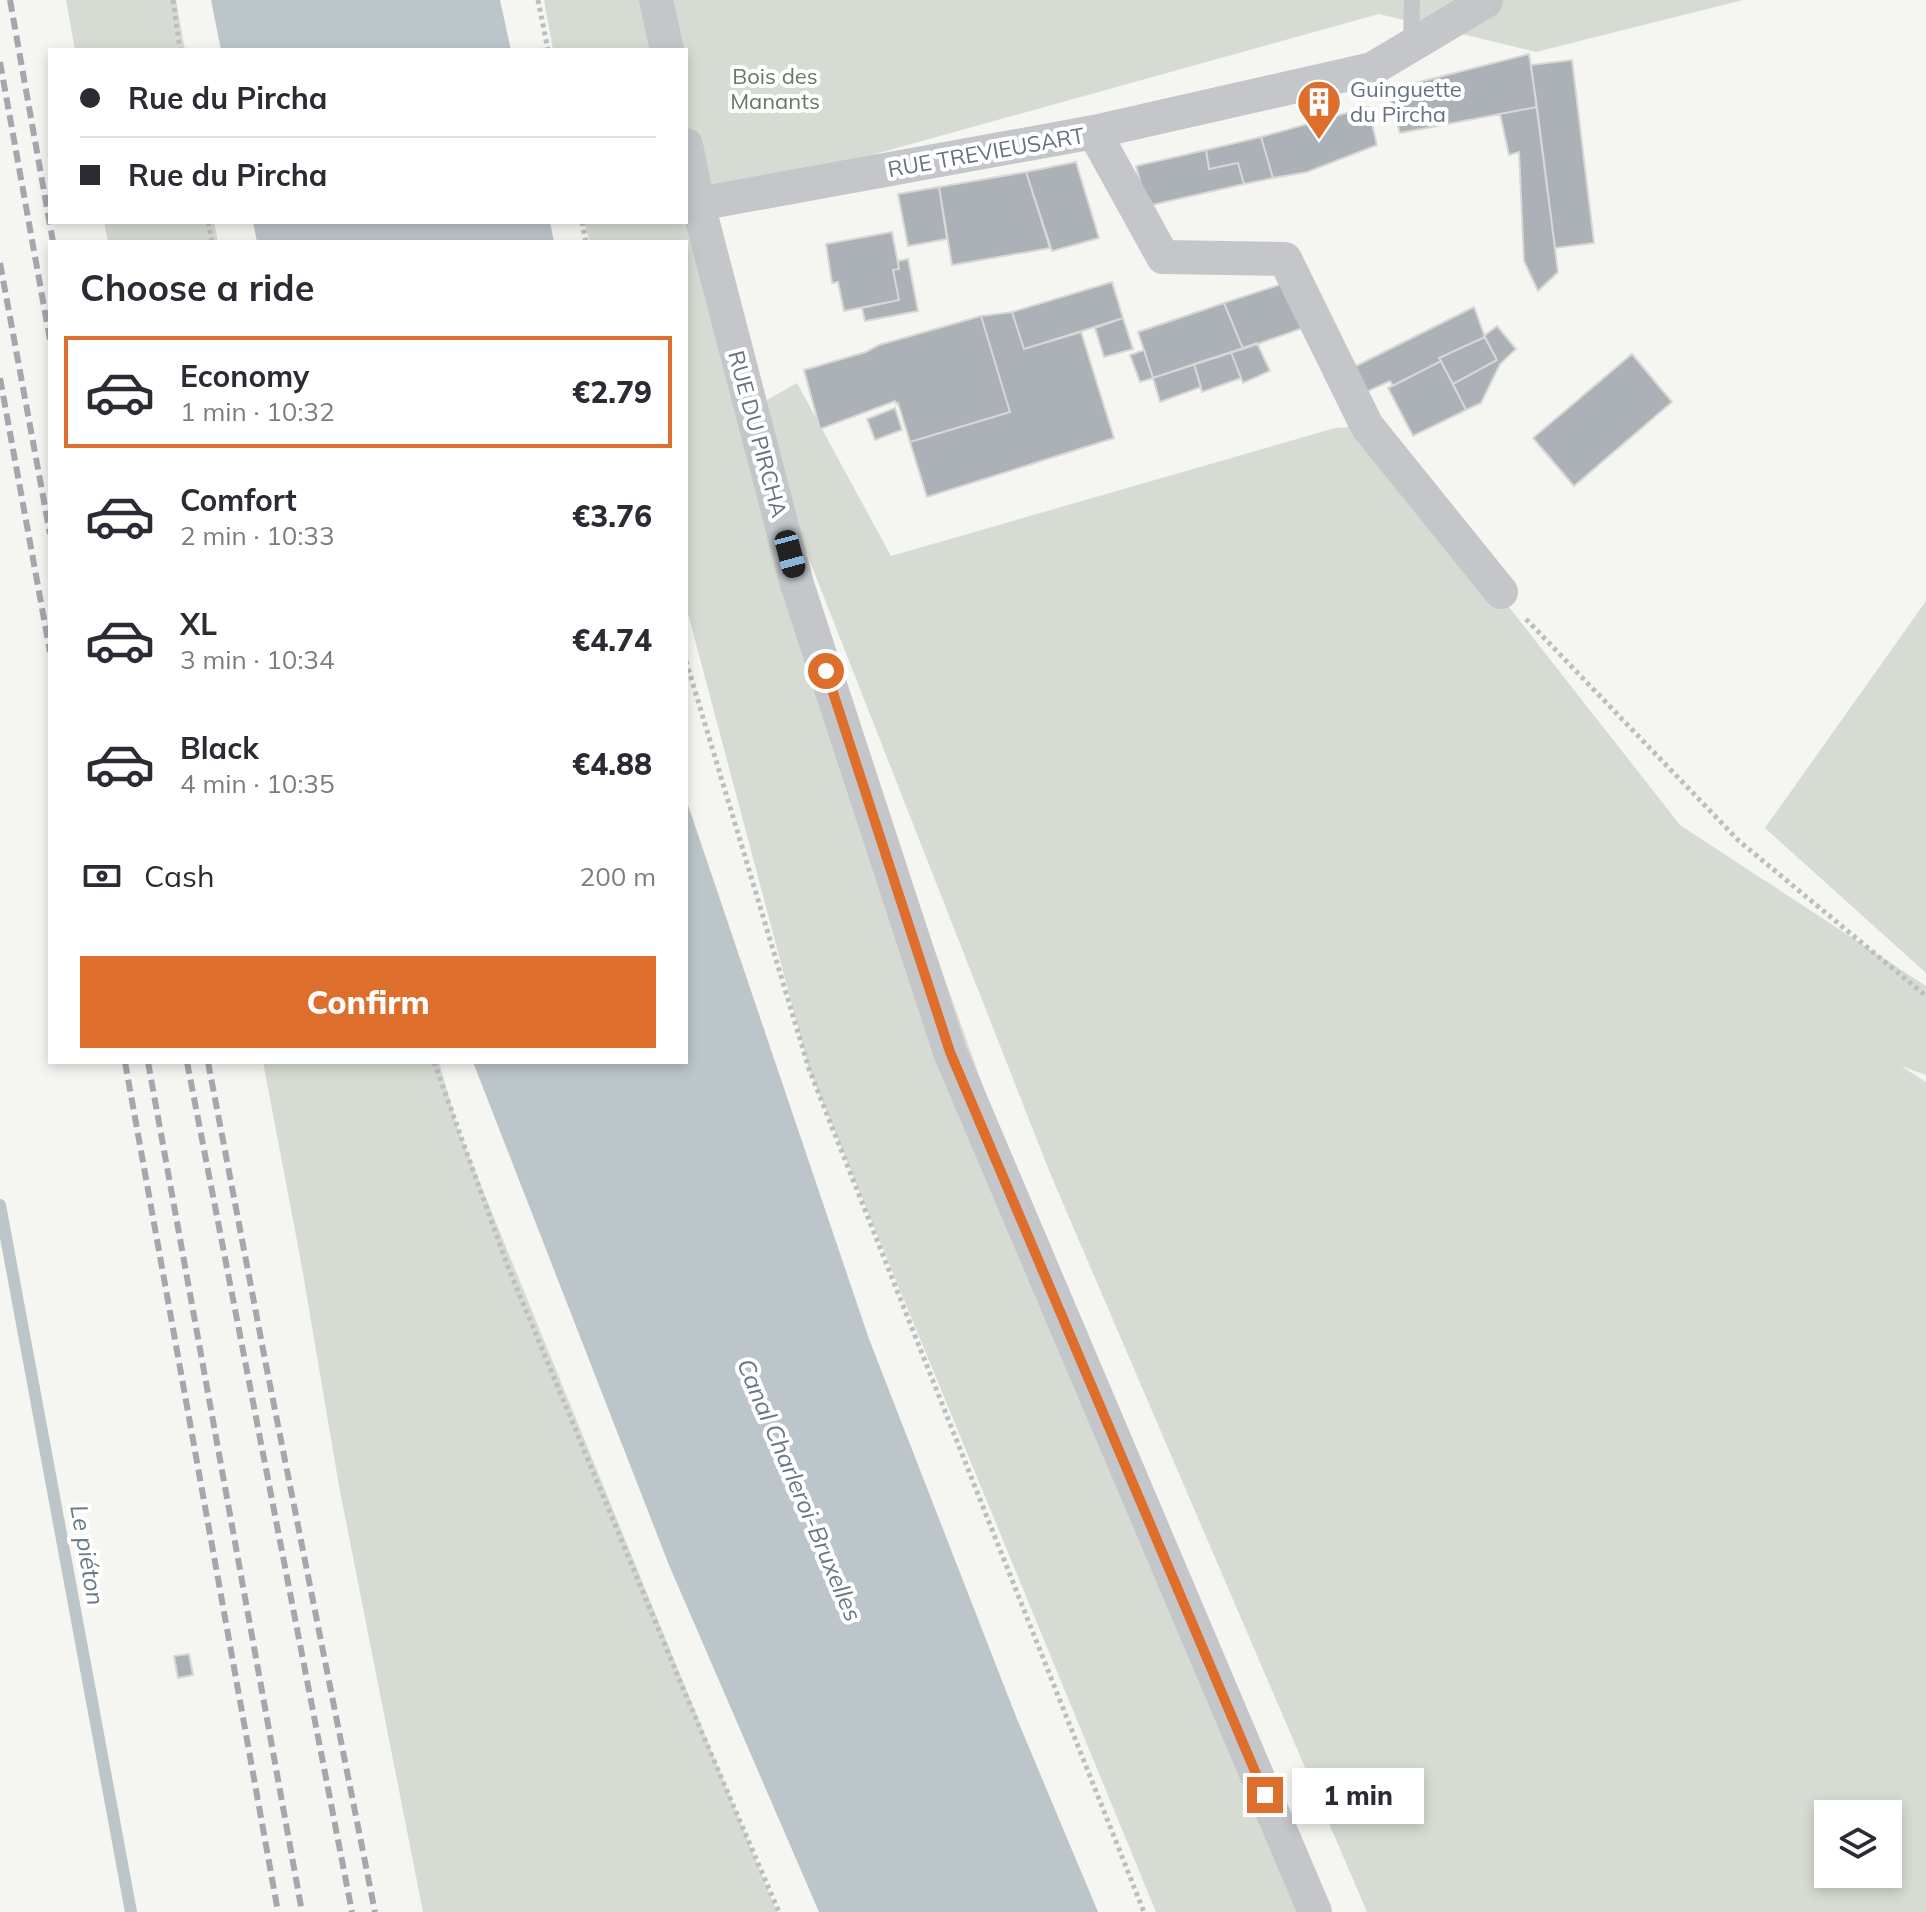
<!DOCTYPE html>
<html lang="en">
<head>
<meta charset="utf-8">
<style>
	body { margin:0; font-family:Mulish,sans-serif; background:#f2f2f3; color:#2b2b33; height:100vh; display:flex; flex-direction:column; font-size:30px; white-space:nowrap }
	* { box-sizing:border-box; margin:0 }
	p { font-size:26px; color:#7c7c81 }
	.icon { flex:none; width:44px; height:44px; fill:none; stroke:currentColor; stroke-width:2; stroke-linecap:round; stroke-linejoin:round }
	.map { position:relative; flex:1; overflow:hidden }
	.side { position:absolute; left:48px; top:240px; width:640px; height:824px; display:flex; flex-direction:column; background:#fff; border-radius:0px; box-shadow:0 4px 12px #0003 }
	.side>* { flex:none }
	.hud { position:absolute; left:48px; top:48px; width:640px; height:176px; border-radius:0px; box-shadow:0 4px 12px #0003; display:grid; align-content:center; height:176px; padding:0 32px; background:#fff }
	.buttons { position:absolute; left:1814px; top:1800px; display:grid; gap:16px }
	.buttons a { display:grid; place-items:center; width:88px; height:88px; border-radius:0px; background:#fff; box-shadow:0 4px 12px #0003; font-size:40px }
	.end { position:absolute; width:36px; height:36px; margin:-18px; border:10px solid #dd6e2b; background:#fff; box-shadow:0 0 0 4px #fff }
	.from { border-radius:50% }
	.bubble { position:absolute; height:56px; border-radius:0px; background:#fff; box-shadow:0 4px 12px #0003; font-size:26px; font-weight:800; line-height:56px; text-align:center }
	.car { position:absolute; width:24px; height:48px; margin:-24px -12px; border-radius:10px; box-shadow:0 0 6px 2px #0007; background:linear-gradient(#222 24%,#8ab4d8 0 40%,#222 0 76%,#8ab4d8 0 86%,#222 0) }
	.hud b { display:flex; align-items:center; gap:28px; height:76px; font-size:30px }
	.hud b+b { border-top:2px solid #e1e1e2 }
	.hud i { width:20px; height:20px; background:#2b2b33 }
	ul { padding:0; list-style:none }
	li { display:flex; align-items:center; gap:24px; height:112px; margin:0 16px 12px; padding:0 16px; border:4px solid transparent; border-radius:0px }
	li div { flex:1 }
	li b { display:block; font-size:30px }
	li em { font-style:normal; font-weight:800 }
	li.active { border-color:#dd6e2b }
	li>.icon { width:72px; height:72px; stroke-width:1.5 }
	h2 { padding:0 32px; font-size:36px; line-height:96px }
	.pay { display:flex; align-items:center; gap:20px; height:88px; padding:0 32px; font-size:30px }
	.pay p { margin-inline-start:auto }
	.cta { display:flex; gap:16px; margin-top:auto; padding:16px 32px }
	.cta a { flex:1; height:92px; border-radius:0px; background:#dd6e2b; color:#fff; font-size:32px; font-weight:800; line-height:92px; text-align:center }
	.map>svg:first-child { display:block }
</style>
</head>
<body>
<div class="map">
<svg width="1926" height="1912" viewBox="0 0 1926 1912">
	<rect width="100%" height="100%" fill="#f5f6f2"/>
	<!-- green -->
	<path fill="#d6dcd3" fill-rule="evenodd" d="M66 0H176L185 50H75Z
		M544 0H1743L1536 52 1379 14 699 203 760 404 797 383 891 556 1335 428 1367 426 1680 825 1926 986V1075L1901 1066 1926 1082V1912H1367L1050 1173 798 531 872 773 1078 1355 1310 1912H1156L809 1069 686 606V242H590L584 222H686V50H553ZM1828 1814H1888V1874H1828Z
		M104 222H214L218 242H108Z
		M1926 601V973L1765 828Z
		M263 1062H439L458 1129 777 1912H423L339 1486 301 1262Z"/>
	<!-- water -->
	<path fill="#bcc5ca" d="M211 0H500L511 50H221Z
		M253 222H550L554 242H257Z
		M686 799 869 1339 1015 1714 1098 1912H819L669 1565 473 1062H686Z"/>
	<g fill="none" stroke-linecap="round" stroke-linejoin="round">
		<!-- stream -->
		<path stroke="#bcc5ca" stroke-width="12" d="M0 1205 131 1912"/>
	</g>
	<!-- building -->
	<path fill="#acb1b8" stroke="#d7d7d5" stroke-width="2" d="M1529 54 1537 107 1400 133 1388 90Z
		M1572 60 1594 243 1555 248 1531 65Z
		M1368 107 1377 145 1307 172 1273 178 1261 137Z
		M1537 107 1558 272 1538 291 1524 261 1519 152 1509 155 1500 114Z
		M1261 137 1273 178 1244 184 1238 163 1209 169 1206 150Z
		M1206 150 1209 169 1238 163 1244 184 1147 206 1136 166Z
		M1076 162 1099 238 1052 251 1026 172Z
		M1026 172 1050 248 952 265 939 187Z
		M939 187 947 239 908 246 898 194Z
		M892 232 899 269 893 270 899 300 844 311 838 282 832 283 826 244Z
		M908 259 918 311 865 321 862 308 899 300 893 270 899 269 898 261Z
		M1112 282 1123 318 1024 349 1012 312Z
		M1282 284 1303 328 1243 349 1224 303Z
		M1224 303 1243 349 1153 378 1138 332Z
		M1474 307 1485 337 1439 358 1441 361 1393 386 1390 381 1366 392 1354 367Z
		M1012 312 1024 349 1081 332 1114 438 927 497 910 442 1010 412 981 316Z
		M981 316 1010 412 910 442 898 403 896 404 895 401 820 429 804 370 866 352 879 345Z
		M1123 318 1133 349 1104 357 1095 328Z
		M1497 326 1516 349 1500 364 1481 403 1466 410 1453 384 1497 360 1484 336Z
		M1485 337 1497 360 1453 384 1439 358Z
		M1257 343 1270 371 1243 383 1231 352Z
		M1144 350 1153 378 1140 382 1130 355Z
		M1231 352 1241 378 1202 392 1194 364Z
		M1632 354 1672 402 1574 486 1533 438Z
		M1441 361 1466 410 1413 436 1388 388Z
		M1194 364 1201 387 1160 402 1153 378Z
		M895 408 902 430 875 440 867 419Z
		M189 1654 193 1675 178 1678 174 1656Z"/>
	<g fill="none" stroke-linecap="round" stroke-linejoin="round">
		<!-- path -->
		<path stroke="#bdbec1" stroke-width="5" stroke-dasharray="4 4" stroke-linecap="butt" d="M173 0 180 50
			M538 0 548 50
			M208 222 212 242
			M582 222 586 242
			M1526 619 1739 841 1926 996
			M686 661 809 1069 1144 1912
			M434 1062 508 1267 682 1686 779 1912"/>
		<!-- service -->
		<path stroke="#c4c6ca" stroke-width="16" d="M1411 46 1412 0"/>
		<!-- minor -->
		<path stroke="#c4c6ca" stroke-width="34" d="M656 0 667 50
			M1094 132 1163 257 1285 259 1367 426 1501 592
			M686 145 698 204 797 584 950 1052 1315 1912
			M698 204 1094 132 1372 69 1486 1"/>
		<!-- rail -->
		<path stroke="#a4a8ae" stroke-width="6" stroke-dasharray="12 6" stroke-linecap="butt" d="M10 0 53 242
			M0 62 50 340
			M0 263 50 534
			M0 378 50 652
			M125 1062 278 1912
			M148 1062 302 1912
			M187 1062 352 1912
			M208 1062 266 1365 375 1912"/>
	</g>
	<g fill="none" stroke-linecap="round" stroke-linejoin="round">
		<!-- route -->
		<path stroke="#dd6e2b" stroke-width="10" d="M826 671 950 1052 1265 1795"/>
	</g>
	<!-- icons -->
	<defs>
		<g id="building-pin" transform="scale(2.3)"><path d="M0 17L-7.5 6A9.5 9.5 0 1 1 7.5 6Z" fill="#dd6e2b" stroke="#fff"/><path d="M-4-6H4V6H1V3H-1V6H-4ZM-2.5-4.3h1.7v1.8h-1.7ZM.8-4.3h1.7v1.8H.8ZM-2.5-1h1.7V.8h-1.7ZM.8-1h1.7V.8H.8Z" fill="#fff"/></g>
	</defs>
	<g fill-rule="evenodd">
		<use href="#building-pin" x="1319" y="102"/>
	</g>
	<g text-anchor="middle" stroke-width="8" stroke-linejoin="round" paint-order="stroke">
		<!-- park labels -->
		<g font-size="22" fill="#657a64" stroke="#fff">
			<text x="775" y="84">Bois des<tspan x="775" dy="25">Manants</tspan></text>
		</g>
		<!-- poi labels -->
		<g font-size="22" fill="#667182" stroke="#fff" text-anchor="start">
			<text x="1350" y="97">Guinguette<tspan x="1350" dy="25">du Pircha</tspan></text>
		</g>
		<!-- street labels -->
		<g font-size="22" fill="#667182" stroke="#fff">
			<text transform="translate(986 152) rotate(-10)" y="8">RUE TREVIEUSART</text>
			<text transform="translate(758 434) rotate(75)" y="8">RUE DU PIRCHA</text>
		</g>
		<!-- water labels -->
		<g font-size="24" font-style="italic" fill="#667985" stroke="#fff">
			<text transform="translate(799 1490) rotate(67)" y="8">Canal Charleroi-Bruxelles</text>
			<text transform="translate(87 1555) rotate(80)" y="8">Le piéton</text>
		</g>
	</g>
</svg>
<div class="buttons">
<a><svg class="icon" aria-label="layers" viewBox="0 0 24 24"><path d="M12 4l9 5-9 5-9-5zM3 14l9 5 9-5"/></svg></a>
</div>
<i class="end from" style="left:826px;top:671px"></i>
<i class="end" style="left:1265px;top:1795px"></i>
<div class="bubble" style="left:1292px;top:1768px;width:132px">1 min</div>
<i class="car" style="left:790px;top:554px;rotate:165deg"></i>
<div class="hud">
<b><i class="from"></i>Rue du Pircha</b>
<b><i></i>Rue du Pircha</b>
</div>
<section class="side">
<h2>Choose a ride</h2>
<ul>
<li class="active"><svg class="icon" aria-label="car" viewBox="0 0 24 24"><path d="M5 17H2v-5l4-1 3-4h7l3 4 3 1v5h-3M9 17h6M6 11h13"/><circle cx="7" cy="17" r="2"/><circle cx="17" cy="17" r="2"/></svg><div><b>Economy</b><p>1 min · 10:32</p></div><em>€2.79</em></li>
<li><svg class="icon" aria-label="car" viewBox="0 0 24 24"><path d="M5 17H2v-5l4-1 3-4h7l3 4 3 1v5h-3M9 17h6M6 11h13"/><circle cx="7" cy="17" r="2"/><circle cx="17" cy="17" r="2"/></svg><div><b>Comfort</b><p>2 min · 10:33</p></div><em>€3.76</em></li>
<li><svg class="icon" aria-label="car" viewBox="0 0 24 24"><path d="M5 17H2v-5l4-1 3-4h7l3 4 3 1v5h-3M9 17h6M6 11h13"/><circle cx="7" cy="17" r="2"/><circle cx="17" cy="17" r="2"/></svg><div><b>XL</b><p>3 min · 10:34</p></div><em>€4.74</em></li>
<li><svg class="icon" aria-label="car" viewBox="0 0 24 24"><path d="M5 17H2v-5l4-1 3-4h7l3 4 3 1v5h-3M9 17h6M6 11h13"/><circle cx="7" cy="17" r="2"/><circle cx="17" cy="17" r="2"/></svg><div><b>Black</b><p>4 min · 10:35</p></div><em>€4.88</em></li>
</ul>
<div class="pay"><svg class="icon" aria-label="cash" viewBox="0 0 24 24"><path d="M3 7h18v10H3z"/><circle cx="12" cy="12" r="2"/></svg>Cash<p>200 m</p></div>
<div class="cta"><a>Confirm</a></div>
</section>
</div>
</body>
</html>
